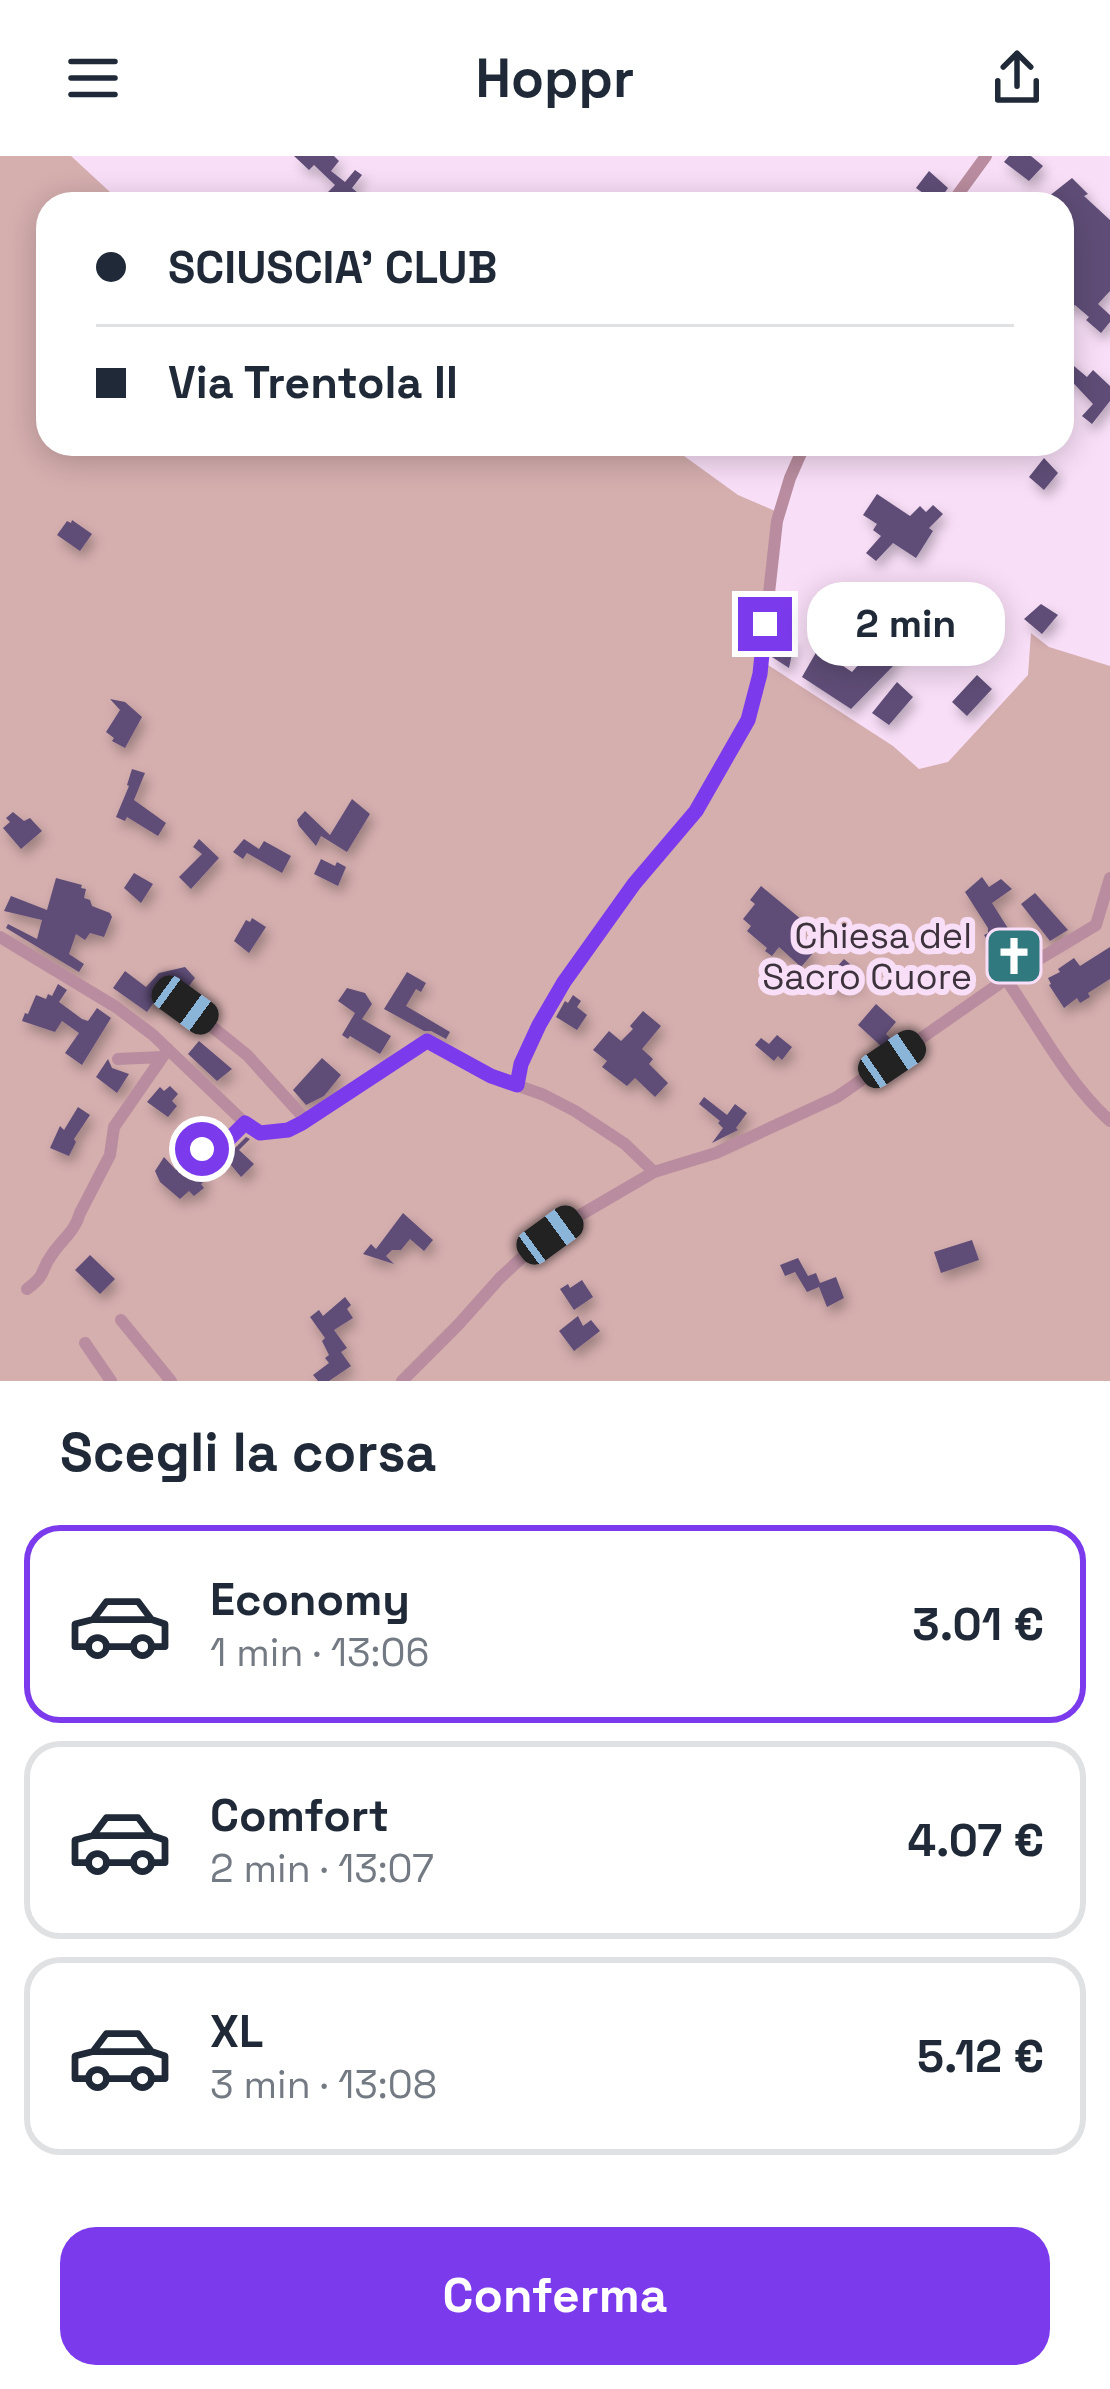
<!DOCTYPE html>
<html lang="it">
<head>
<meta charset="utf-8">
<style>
	body { margin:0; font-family:"Space Grotesk",sans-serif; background:#f6f6f7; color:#1f2937; height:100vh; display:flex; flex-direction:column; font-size:45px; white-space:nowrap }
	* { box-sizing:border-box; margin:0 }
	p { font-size:39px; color:#747a83 }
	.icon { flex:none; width:66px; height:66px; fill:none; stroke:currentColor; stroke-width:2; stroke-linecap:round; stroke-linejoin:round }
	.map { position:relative; height:1225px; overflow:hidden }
	.side { display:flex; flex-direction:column; background:#fff; flex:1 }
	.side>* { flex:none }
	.guide { position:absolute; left:36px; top:36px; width:1038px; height:264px; border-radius:36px; box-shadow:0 6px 30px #0003; display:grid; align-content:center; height:264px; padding:0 60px; background:#fff }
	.end { position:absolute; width:54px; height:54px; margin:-27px; border:15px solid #7c3aed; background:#fff; box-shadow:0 0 0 6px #fff }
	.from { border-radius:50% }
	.bubble { position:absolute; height:84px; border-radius:36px; background:#fff; box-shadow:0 6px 30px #0003; font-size:39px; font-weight:700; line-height:84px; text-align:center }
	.car { position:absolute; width:36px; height:72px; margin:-36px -18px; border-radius:15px; box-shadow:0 0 9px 3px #0007; background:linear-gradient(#222 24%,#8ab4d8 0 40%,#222 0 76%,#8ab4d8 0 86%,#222 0) }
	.guide b { display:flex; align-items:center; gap:42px; height:114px; font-size:45px }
	.guide b+b { border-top:3px solid #e0e1e3 }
	.guide i { width:30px; height:30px; background:#1f2937 }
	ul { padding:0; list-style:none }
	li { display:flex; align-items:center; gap:36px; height:198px; margin:0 24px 18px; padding:0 36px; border:6px solid #e0e1e3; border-radius:36px }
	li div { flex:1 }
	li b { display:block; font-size:45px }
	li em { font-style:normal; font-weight:700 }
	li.current { border-color:#7c3aed }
	li>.icon { width:108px; height:108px; stroke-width:1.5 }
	h2 { padding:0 60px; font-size:54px; line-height:144px }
	.primary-button { display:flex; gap:24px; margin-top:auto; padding:24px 60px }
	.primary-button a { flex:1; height:138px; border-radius:36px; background:#7c3aed; color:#fff; font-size:48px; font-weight:700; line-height:138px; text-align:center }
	header { display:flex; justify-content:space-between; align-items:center; height:156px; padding:0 60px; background:#fff; font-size:54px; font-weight:700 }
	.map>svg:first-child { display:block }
</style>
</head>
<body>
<header><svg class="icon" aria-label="menu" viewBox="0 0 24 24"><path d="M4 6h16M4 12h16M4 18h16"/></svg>Hoppr<svg class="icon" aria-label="share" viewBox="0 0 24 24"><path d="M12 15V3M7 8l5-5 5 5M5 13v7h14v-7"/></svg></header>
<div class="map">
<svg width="1110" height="1225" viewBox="0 0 1110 1225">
	<defs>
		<filter id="shadow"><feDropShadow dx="4" dy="7" stdDeviation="6" flood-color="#0004"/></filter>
	</defs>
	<rect width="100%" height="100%" fill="#f8def7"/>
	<!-- green -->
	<path fill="#d5aeae" d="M0 0H71L123 48H48V288H661L673 292 738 339 782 358 765 507 893 590 919 613 948 606 1028 519 1031 477 1049 491 1110 510V1225H0Z"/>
	<!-- building -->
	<path fill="#5e4d77" filter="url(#shadow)" d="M294 0H334L339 5 331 15 345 26 355 14 362 19 352 32 358 37 349 48H343L328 36 335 29 314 9 309 14Z
		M1009 0H1031L1043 10 1029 25 1004 6Z
		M929 15 948 32 937 47 916 32Z
		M1072 22 1088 38 1084 40 1110 64V135L1098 148 1110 159V166L1101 177 1086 164 1089 161 1075 149 1071 152 1062 144V48H1039Z
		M1062 200 1087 221 1093 214 1110 230V245L1092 268 1082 260 1093 248 1064 217 1067 214 1062 208Z
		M1044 302 1058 317 1044 334 1029 321Z
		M877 338 910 360 920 350 926 356 933 349 943 358 929 372 933 375 916 402 893 387 876 405 866 397 881 380 873 374 877 368 863 359Z
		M72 364 92 378 80 395 57 379 67 365 71 367Z
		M1041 448 1058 459 1042 478 1024 463Z
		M902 459 911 468 915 477 891 507 894 509 851 553 802 521 818 493 852 516Z
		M775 480 795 484 789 512 772 501Z
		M977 519 992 533 967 560 952 546Z
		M897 526 913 541 889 569 872 557Z
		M110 543 125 546 142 561 125 592 112 585 114 582 106 576 120 554Z
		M132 613 145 617 134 644 166 667 158 680 127 661 125 665 116 661 129 630 127 629Z
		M352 643 370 658 347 696 321 680 316 690 299 670 297 664 305 655 330 679Z
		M13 656 24 665 30 662 42 675 21 693 3 672 10 666 6 662Z
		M199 683 219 702 191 733 179 721 202 698 193 691Z
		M244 683 259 693 264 685 291 700 282 717 247 697 243 703 233 696Z
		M321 703 335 710 337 706 346 711 338 730 314 718Z
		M134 717 153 728 141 747 124 732Z
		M982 721 989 731 1001 723 1012 733 992 747 1016 785 1021 781 1032 795 1005 812 984 779 988 777V772L965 736Z
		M56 722 82 729 81 732 86 733 84 742 90 744 92 750 110 757 112 761 104 781 90 777 85 784 76 778 69 798 84 808 79 816 6 772 8 768 37 783 42 764 4 755 11 740 47 754Z
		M761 730 802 764 791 777 813 797 801 811 779 791 772 800 765 795 767 792 747 775 751 770 743 763 755 748 750 744Z
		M1035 737 1068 774 1050 785 1021 748Z
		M252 762 266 771 249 797 234 785 246 764 250 766Z
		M1110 791V823L1088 837 1090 841 1080 847 1077 842 1064 852 1049 829 1051 828 1048 822 1060 816 1058 813 1074 802 1080 810Z
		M844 803 858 815 854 820 860 825 854 831 849 826 841 835 826 823Z
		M185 811 195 822 170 855 158 841 147 856 113 832 125 815 146 831 159 817Z
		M407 816 426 827 421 836 416 833 406 850 450 876 446 883 431 875H424L384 853Z
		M58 828 67 834 59 846 82 863 88 865 97 852 111 862 82 909 65 897 79 877 62 865 55 876 22 865 25 857 28 858 36 839 46 843 48 838 52 840Z
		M347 832 365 837 372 848 362 863 391 880 380 898 350 880 348 883 342 879 355 857 338 845Z
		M573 839 581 845 577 851 587 859 577 874 556 861 565 845 568 847Z
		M876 848 896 866 886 878 890 882 882 891 858 869Z
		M643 855 661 870 642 893 653 903 649 908 668 927 655 941 635 922 627 930 602 911 607 905 593 894 609 875 621 885 633 873 630 870Z
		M777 879 792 891 782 904 778 900 774 905 755 889 761 882 769 888Z
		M199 885 232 913 217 925 188 898Z
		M322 902 341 919 324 940 306 949 293 934Z
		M108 903 112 912 129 918 117 937 96 921Z
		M170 930 178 938 172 945 177 950 168 961 147 946 160 931 164 935Z
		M704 941 727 959 735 948 747 957 736 972 738 974 712 987 723 972 718 967 720 965 699 948Z
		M78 951 90 959 74 983 76 986 69 1000 50 992 60 970 64 974Z
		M246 981 250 983 239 994 254 1008 241 1021 231 1009 227 1013 216 1002 235 992Z
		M164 1001 176 1014 189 1002 207 1023 201 1028 204 1032 194 1040 189 1035 180 1043 160 1026 155 1015Z
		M403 1057 433 1084 424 1095 410 1083 401 1094H392L386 1100 394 1108 363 1098 371 1088 376 1093Z
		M972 1084 979 1104 941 1117 934 1096Z
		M90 1099 115 1123 100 1138 75 1114Z
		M798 1102 808 1120 816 1117 820 1127 836 1121 844 1142 827 1151 819 1131 807 1136 795 1116 785 1120 780 1109Z
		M582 1124 593 1141 574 1154 560 1133 568 1128 570 1132Z
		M345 1141 351 1149 347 1153 353 1162 334 1174 347 1192 341 1196 351 1210 329 1225H318L313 1219 329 1207 325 1202 329 1199 322 1185 325 1182 310 1161 319 1154 323 1160Z
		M578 1160 583 1170 591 1164 600 1175 574 1195 559 1175Z"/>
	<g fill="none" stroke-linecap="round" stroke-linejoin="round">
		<!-- minor -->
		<path stroke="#b98d9f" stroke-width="12" d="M951 48 986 0
			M0 781 116 851 153 879 245 967 259 977 288 974 301 967 427 885 491 920 544 939 575 955 625 988 654 1016
			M1006 823C1039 871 1067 926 1110 965
			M185 849 247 899 306 964
			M118 903 162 901
			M517 929 521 908 539 869 564 826 634 728 696 655 748 564 760 518 777 365 790 322 805 288
			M203 993 228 984 245 967
			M27 1133C48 1117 39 1117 51 1100 61 1084 75 1076 80 1057L110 999 114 971 168 893
			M121 1164 171 1225
			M85 1187 111 1225
			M402 1225 458 1169 500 1122 530 1094 570 1065 654 1016 716 997 837 941 1006 823 1096 769 1110 722"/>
	</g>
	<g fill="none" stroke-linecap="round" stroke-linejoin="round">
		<!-- route -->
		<path stroke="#7c3aed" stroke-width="15" d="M202 993 228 984 245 967 260 977 288 974 302 967 427 885 491 920 517 929 521 908 539 869 564 826 634 728 696 655 748 564 760 518 765 468"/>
	</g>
	<!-- icons -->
	<defs>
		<g id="church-square" transform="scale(3)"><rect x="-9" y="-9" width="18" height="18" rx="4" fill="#30797e" stroke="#f8def7"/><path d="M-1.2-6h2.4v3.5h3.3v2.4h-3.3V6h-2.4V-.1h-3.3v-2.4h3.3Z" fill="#fff"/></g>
	</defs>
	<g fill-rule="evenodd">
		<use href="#church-square" x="1014" y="800"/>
	</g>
	<g text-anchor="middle" stroke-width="12" stroke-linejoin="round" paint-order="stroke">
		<!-- poi labels -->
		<g font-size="36" fill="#3d333d" stroke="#f8def7" text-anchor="end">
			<text x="972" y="792">Chiesa del<tspan x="972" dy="41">Sacro Cuore</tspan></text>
		</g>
	</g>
</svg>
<i class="end from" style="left:202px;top:993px"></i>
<i class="end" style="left:765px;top:468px"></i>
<div class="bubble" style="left:807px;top:426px;width:198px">2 min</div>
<i class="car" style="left:185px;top:849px;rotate:126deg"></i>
<i class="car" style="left:892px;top:903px;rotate:56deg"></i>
<i class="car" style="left:550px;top:1079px;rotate:54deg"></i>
<div class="guide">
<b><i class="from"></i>SCIUSCIA' CLUB</b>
<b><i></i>Via Trentola II</b>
</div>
</div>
<section class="side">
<h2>Scegli la corsa</h2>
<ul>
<li class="current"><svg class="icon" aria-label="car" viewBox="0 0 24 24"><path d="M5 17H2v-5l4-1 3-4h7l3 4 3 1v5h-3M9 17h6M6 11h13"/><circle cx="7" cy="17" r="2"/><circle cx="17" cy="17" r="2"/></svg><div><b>Economy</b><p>1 min · 13:06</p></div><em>3.01 €</em></li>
<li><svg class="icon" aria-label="car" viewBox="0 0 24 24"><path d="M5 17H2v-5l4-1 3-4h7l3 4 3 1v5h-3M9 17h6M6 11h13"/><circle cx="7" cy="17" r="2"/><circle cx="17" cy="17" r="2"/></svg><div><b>Comfort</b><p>2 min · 13:07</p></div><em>4.07 €</em></li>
<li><svg class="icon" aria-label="car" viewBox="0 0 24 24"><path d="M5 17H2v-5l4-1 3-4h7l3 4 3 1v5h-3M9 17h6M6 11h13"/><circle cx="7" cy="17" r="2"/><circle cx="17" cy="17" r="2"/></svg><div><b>XL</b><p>3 min · 13:08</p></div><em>5.12 €</em></li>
</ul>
<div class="primary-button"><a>Conferma</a></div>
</section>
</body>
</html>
